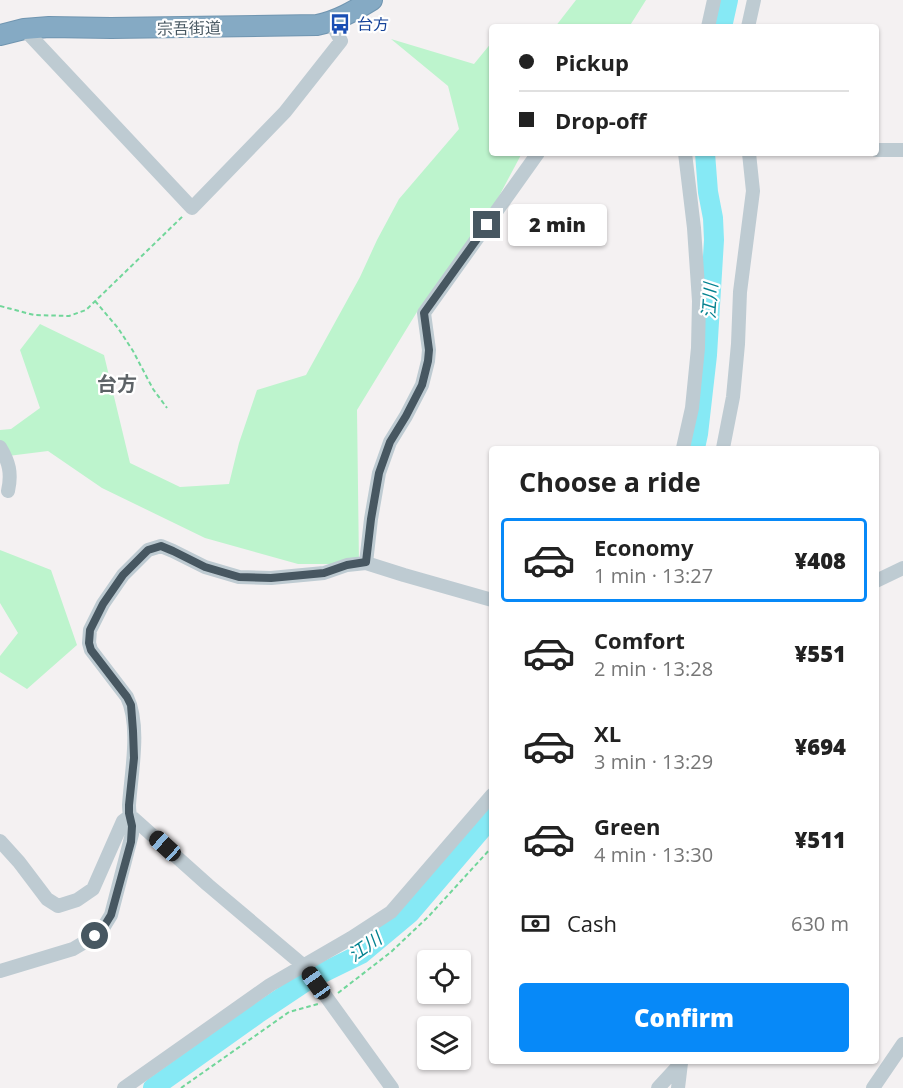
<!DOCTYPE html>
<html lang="en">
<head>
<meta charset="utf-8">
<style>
	body { margin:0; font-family:"Open Sans","Noto Sans JP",sans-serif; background:#f6f6f6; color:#222; height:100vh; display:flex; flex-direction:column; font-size:22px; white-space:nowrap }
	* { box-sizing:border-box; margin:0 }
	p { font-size:20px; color:#767676 }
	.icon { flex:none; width:33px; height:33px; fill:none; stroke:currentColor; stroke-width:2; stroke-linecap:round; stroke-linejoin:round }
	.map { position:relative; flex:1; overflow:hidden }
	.panel { position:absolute; left:489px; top:446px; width:390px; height:618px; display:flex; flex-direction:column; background:#fff; border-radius:6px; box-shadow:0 2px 4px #0004 }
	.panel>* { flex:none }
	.top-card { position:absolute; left:489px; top:24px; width:390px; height:132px; border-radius:6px; box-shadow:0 2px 4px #0004; display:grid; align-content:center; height:132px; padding:0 30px; background:#fff }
	.tools { position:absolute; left:417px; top:950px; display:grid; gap:12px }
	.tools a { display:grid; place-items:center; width:54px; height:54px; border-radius:6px; background:#fff; box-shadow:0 2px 4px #0004; font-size:30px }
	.end { position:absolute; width:27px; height:27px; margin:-14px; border:8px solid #475761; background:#fff; box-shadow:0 0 0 3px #fff }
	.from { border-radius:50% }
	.bubble { position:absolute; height:42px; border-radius:6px; background:#fff; box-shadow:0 2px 4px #0004; font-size:20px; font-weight:800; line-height:42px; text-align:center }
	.car { position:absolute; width:18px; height:36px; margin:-18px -9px; border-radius:8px; box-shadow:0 0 4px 2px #0007; background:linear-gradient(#222 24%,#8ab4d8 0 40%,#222 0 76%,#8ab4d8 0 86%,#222 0) }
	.top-card b { display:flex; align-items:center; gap:21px; height:57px; font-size:22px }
	.top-card b+b { border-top:2px solid #e0e0e0 }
	.top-card i { width:15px; height:15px; background:#222 }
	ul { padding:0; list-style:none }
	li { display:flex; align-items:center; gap:18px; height:84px; margin:0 12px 9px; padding:0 18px; border:3px solid transparent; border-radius:6px }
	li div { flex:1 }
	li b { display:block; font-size:22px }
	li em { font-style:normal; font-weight:800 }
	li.on { border-color:#0789f8 }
	li>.icon { width:54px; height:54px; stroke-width:1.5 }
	h2 { padding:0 30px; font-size:27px; line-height:72px }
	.pay { display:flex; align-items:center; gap:15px; height:66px; padding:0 30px; font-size:22px }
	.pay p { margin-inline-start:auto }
	.primary-button { display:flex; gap:12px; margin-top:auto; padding:12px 30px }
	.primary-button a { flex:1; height:69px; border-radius:6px; background:#0789f8; color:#fff; font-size:24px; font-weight:800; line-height:69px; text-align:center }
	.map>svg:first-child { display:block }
</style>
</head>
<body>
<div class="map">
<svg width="903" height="1088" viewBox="0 0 903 1088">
	<rect width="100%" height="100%" fill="#f4f1f2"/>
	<!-- green -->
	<path fill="#bdf4cd" d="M576 0H646L629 27H555Z
		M391 39 474 64 492 42V153H522L489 215 420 307 357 410 359 564H298L205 538 102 488 48 451 0 457V430L11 429 40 408 20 350 40 324 104 355 130 463 180 487 229 484 239 443 257 390 306 375 360 277 377 240 399 199 459 129 448 86Z
		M0 550 51 570 77 645 27 689 0 672V656L18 633 0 603Z"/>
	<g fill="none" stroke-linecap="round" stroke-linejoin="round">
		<!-- river -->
		<path stroke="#86e9f5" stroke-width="20" d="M722 27 728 0
			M695 448 698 434 707 355 714 240 713 218 708 192 705 153
			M153 1088 257 1014 308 980 361 954 410 913 492 817"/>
		<!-- highway casing -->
		<g stroke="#7095b0" stroke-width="22">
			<path id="highway" d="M0 35 24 29 49 27 111 28 317 25C337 21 354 11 372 0"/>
		</g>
		<!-- path -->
		<path stroke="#71d69a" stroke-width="2" stroke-dasharray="4.5 3" stroke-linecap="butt" d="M95 301 118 328 133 351 153 389 167 408
			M0 306 34 315 69 316 86 310 184 215
			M338 993 391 952 429 916 492 847
			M181 1088 289 1012 318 1004"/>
		<!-- minor -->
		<path stroke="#becbd2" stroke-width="14" d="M708 27 714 0
			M748 27 754 0
			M24 29 192 208 285 112 341 41 331 22
			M876 150H903
			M0 447C9 462 12 473 8 491
			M683 448 692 408 698 348 699 301 694 228 685 153
			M723 448 733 397 738 344 740 292 753 191 749 153
			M366 563 404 575 492 600
			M876 581 903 568
			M0 841 19 862 47 899 58 906 77 900 93 889 123 821 127 818H133L208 885 304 966 392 1088
			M0 971 73 949 95 936 103 928 111 915 132 834C132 824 129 815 129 805 131 774 141 726 127 697L91 650 89 643 90 630 103 604 123 575 148 550 161 546 173 551 205 567 239 577 271 578 324 573 347 565 366 563 371 519 379 473 390 442 406 416 422 385 428 361 429 350 424 313 538 153
			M124 1088 270 985 351 938 391 912 492 795
			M658 1088 681 1063 682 1060
			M678 1088 681 1063
			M873 1088 903 1044"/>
		<!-- highway -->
		<use href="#highway" stroke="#85aac4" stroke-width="20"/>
	</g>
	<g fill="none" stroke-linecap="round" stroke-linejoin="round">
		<!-- route -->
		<path stroke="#475761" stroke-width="8" d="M95 936 103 928 111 915 131 842 132 826 129 813V805L134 758 133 731 131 705 127 697 91 650 89 643 90 630 103 604 123 575 148 550 161 546 173 551 205 567 239 577 271 578 324 573 347 565 366 562 371 519 379 473 390 442 406 416 422 385 428 361 429 350 424 313 487 225"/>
	</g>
	<!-- icons -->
	<defs>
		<g id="bus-bare" transform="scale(1.62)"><path d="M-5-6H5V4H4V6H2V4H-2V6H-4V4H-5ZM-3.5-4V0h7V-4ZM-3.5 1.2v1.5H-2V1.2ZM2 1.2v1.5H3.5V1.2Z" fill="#1a4fb4" stroke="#fff" stroke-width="2.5" paint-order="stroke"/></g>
	</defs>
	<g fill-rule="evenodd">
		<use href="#bus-bare" x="340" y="24"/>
	</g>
	<g text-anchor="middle" stroke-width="4.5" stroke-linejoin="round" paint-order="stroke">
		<!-- transit labels -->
		<g font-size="16" fill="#164399" stroke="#fff" text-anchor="start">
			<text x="357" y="30">台方</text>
		</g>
		<!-- street labels -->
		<g font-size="16" fill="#475761" stroke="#fff">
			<text transform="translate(189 28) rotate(-1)" y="6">宗吾街道</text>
		</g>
		<!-- water labels -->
		<g font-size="18" font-style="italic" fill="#048290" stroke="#fff">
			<text transform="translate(710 301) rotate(-86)" y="6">江川</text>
			<text transform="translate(365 947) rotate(-35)" y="6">江川</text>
		</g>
		<!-- quarter labels -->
		<g font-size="20" font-weight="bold" fill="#5d6367" stroke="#fff">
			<text x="117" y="391">台方</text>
		</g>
	</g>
</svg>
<div class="tools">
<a><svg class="icon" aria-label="locate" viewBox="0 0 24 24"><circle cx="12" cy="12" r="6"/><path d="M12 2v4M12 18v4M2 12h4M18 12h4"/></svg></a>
<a><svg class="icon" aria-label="layers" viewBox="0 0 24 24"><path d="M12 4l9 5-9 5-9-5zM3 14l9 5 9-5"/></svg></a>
</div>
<i class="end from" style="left:95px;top:936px"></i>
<i class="end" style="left:487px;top:225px"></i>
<div class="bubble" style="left:508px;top:204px;width:99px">2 min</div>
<i class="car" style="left:165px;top:846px;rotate:312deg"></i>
<i class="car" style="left:316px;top:983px;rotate:325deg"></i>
<div class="top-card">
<b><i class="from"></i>Pickup</b>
<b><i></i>Drop-off</b>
</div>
<section class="panel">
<h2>Choose a ride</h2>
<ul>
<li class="on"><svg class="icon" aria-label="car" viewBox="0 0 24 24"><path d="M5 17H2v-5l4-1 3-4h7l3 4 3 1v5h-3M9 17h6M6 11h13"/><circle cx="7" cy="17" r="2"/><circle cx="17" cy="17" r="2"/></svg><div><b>Economy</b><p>1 min · 13:27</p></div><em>¥408</em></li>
<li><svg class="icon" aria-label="car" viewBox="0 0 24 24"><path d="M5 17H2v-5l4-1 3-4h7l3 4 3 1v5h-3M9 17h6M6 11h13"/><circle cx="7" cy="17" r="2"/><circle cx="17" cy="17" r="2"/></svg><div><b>Comfort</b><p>2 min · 13:28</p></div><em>¥551</em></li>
<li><svg class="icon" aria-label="car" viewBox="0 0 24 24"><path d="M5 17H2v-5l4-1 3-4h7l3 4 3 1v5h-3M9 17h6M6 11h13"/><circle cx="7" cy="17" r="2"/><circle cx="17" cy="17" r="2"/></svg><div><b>XL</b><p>3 min · 13:29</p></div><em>¥694</em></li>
<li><svg class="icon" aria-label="car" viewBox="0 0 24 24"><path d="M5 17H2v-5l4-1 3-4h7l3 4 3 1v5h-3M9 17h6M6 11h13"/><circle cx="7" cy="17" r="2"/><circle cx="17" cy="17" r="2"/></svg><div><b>Green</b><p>4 min · 13:30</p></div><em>¥511</em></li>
</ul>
<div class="pay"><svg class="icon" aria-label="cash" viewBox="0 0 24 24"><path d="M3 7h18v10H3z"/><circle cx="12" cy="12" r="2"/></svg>Cash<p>630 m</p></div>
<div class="primary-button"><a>Confirm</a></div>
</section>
</div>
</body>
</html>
